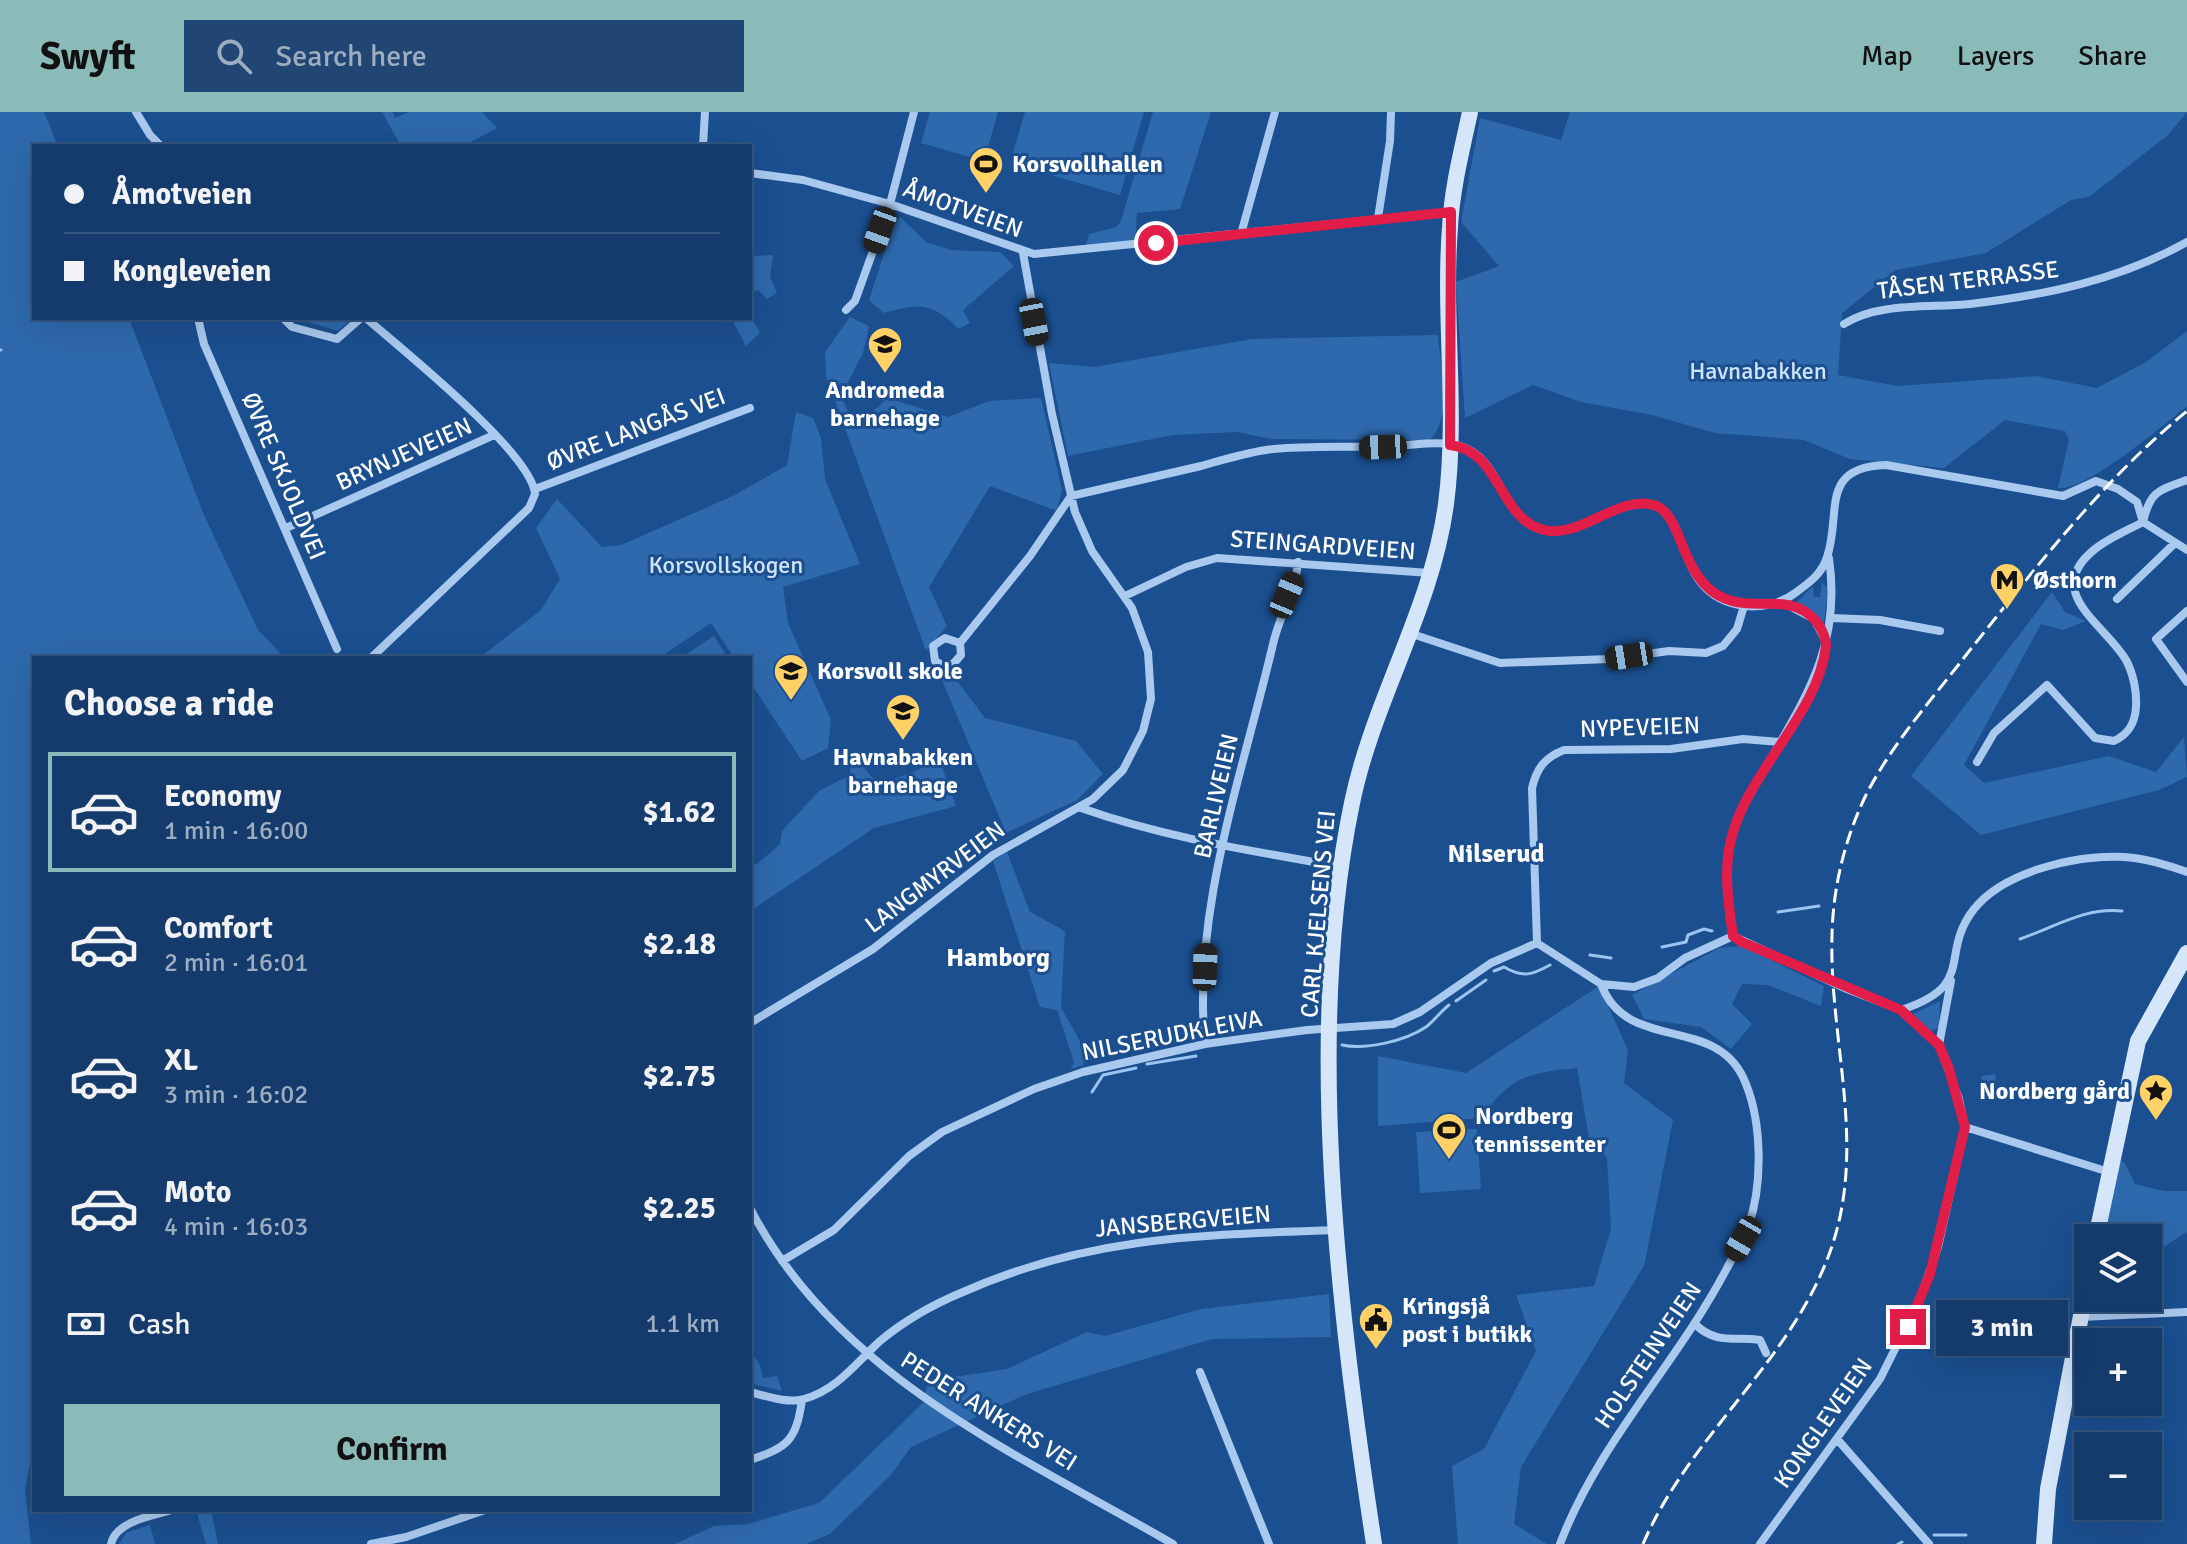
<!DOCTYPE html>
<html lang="en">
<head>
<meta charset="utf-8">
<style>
	body { margin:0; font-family:Signika,sans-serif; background:#214673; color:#f1f3f6; height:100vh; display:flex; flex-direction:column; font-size:30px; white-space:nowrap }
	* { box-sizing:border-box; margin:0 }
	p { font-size:26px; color:#9dadc1 }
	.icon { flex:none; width:44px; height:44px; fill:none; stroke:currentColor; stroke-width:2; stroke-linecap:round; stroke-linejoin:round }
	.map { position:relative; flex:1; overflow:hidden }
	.drawer { position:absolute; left:32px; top:544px; width:720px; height:856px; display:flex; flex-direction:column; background:#143b6b; border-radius:0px; box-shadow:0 8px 32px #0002,0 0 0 2px #33557e }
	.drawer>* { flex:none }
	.guide { position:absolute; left:32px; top:32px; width:720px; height:176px; border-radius:0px; box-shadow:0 8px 32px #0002,0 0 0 2px #33557e; display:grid; align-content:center; height:176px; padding:0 32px; background:#143b6b }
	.fabs { position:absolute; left:2074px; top:1112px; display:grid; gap:16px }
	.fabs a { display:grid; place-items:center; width:88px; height:88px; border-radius:0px; background:#143b6b; box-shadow:0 8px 32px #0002,0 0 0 2px #33557e; font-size:40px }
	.end { position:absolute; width:36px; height:36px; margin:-18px; border:10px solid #e11d48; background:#fff; box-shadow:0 0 0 4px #fff }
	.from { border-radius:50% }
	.bubble { position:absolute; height:56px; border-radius:0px; background:#143b6b; box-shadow:0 8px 32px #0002,0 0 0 2px #33557e; font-size:26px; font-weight:800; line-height:56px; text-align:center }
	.car { position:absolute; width:24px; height:48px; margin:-24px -12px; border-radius:10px; box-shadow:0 0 6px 2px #0007; background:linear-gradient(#222 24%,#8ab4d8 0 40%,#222 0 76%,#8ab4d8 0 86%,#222 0) }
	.guide b { display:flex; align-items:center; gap:28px; height:76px; font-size:30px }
	.guide b+b { border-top:2px solid #33557e }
	.guide i { width:20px; height:20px; background:#f1f3f6 }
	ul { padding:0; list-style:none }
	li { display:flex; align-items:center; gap:24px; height:120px; margin:0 16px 12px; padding:0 16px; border:4px solid transparent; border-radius:0px }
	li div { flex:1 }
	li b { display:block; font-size:30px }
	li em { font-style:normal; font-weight:800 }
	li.active { border-color:#8bbbb9 }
	li>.icon { width:72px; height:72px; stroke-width:1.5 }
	h2 { padding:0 32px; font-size:36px; line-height:96px }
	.pay { display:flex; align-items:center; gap:20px; height:88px; padding:0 32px; font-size:30px }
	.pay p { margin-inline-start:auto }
	.action { display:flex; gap:16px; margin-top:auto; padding:16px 32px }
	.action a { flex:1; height:92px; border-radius:0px; background:#8bbbb9; color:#111; font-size:32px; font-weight:800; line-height:92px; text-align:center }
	header { display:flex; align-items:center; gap:48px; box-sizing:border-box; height:112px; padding:0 40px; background:#8bbbb9; color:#111 }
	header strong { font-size:38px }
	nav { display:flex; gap:44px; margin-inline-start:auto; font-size:28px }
	.search { width:560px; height:72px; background:#214673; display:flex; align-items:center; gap:20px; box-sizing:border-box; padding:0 28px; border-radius:0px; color:#9dadc1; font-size:30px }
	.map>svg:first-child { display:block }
</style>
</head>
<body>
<header>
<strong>Swyft</strong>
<div class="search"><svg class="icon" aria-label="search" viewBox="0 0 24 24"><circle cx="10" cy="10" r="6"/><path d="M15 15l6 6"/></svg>Search here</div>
<nav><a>Map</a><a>Layers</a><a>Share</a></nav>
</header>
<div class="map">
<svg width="2187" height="1432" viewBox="0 0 2187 1432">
	<rect width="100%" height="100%" fill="#1b4f8f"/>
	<!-- green -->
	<path fill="#2e69ad" d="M0 0H44L58 34H34V206H129L204 403 258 518 285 546H34V1330L25 1378 31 1432H0Z
		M382 0H393L395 6 409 0H482L497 16 463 34H401Z
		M930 0H998L984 49 921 31Z
		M1025 0H1144L1120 83 1010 51Z
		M1153 0H1211L1180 97 1137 101 1135 129 1086 134 1089 122 1116 115 1121 109Z
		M1570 0H2187L2168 23 2089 85 2071 88 1986 141 1896 158 1842 201 1838 263 1898 274 2036 264 2097 276 2146 250 2187 219V294C2162 314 2087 379 2058 376L2069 328 2065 319 2005 308 1944 356 1850 347 1804 328 1715 321 1652 303 1581 290 1533 273 1465 306 1456 170 1499 154 1461 110 1480 6 1561 28Z
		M900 105 926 130 951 138 1000 140 1014 154 963 198 970 211 959 217C931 190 921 191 884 201L869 188 893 114Z
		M773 143 770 165 777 181 767 187 758 178 750 181V144Z
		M750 202 760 221 746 234 731 206H750Z
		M850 205 869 214 863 241 841 284 849 302 868 304 888 286 948 305 989 289 1041 286 1062 378 1057 399 990 374 929 475 947 514 926 539 826 264 825 240Z
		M295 206H353L338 219Z
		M1438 223C1440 255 1454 303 1430 328L1271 327 1237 320 1173 323 1068 344 1049 251 1094 255 1252 227Z
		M796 300 813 306 821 326 825 367 860 452 783 475 788 511 831 608 828 636 802 649 750 570V546H734L711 511 659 546H479L541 498 560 467 536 416 557 387 602 435 621 433 735 383 787 353Z
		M1822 470 1828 477 1824 510 1797 490 1813 474 1814 485H1820Z
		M2052 480 2065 500 2086 509 2063 518 2041 512 1964 653 1984 671 2109 644 2156 660 2184 625 2187 665 2159 678 1981 723 1911 664Z
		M714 524 728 546H680Z
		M949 558 985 606 1076 629 1103 662 1077 688 1006 721 942 568Z
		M938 643 956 694 874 716 750 799V749L756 753 780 732 782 719 819 679 850 663 851 652 857 648 879 673 918 658Z
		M1007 740 1030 800 1065 819 1061 895 1086 940 1083 953 1071 957 1074 950 1057 898 1040 895 993 749Z
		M1742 834 1824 874 1821 894 1768 873 1742 872 1732 892 1752 912 1731 937 1701 915 1644 907 1632 883 1719 836Z
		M1599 874 1628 938 1624 971 1673 1008 1644 1154 1521 1355 1514 1412 1547 1432H1458L1452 1354 1484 1337 1536 1239 1516 1183 1594 1174 1611 1117 1607 1046 1589 1026 1577 956C1528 961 1511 964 1481 1006L1378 1014V944L1466 961Z
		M1940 889 1939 916 1931 919 1913 902Z
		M1995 962 1999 987 1987 990 1981 964Z
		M1477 1017 1481 1077 1420 1081 1416 1020Z
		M2117 1047 2124 1050 2135 1072 2164 1079H2187V1120L2157 1139 2148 1137V1126H2102Z
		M1329 1182 1331 1225 1212 1227 1027 1282 911 1335 891 1363 830 1422 806 1432H675L714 1414 748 1412 819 1391 923 1291 928 1269 1007 1257 1087 1220 1105 1224 1201 1197Z
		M750 1239 760 1253 763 1266 777 1264 782 1279 750 1271Z
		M196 1398H211L218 1432H206Z
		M150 1413 155 1432H119L126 1421Z"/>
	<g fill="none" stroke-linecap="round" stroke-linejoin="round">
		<!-- stream -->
		<path stroke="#9cc4f0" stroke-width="3" d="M0 238H1
			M1778 800 1819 794
			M2020 827C2055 815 2085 795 2122 799
			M1662 835 1686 830 1688 823 1704 817 1712 819
			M1590 843 1611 846
			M1494 859 1504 855C1523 866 1532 863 1550 853
			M1456 889 1486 868
			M1342 933C1366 938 1405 929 1426 915 1434 909 1440 900 1449 893
			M1147 952 1196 944
			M1092 980 1103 963 1136 956
			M1934 1423H1966
			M1898 1432 1902 1430"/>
		<!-- street -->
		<path stroke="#a9c9ee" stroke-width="8" d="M136 0 150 23 161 34
			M703 34 705 0
			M750 61 803 68 890 92 1034 142 1451 100
			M1378 106 1390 29 1391 0
			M1241 122 1275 0
			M846 198 855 189 890 92 914 0
			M198 206 204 232 337 537
			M283 206 292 215 337 227 361 206
			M366 206C400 236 532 341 535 382L529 396 371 546
			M1844 212C1878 190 1930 196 1970 192 2046 183 2119 168 2187 130
			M535 377 750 296
			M286 416 494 323
			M1125 484 1186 455 1217 446 1430 461
			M2117 487 2175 431
			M1784 491 1814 507 1826 530
			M2187 499 2156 527 2187 570
			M1832 506 1880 508 1940 519
			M1409 521 1500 551 1610 547 1669 539 1706 541 1723 534 1737 517 1744 494
			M960 531 961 543 954 551 944 554 935 549 933 534 945 526 960 531 1030 444 1071 384C1115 374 1158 364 1201 354 1222 348 1245 341 1266 338 1306 333 1348 336 1387 334 1410 334 1439 328 1460 334 1505 347 1499 412 1548 419 1581 423 1628 380 1658 395 1691 411 1676 486 1745 494 1763 496 1782 491 1795 481 1809 471 1822 462 1827 445 1842 402 1818 355 1886 353L2063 384 2096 369 2118 377 2137 390 2143 410 2187 438
			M1977 650 1994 621 2047 573 2095 626 2114 629C2129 622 2135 611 2136 595 2137 579 2133 561 2126 548 2105 512 2041 480 2095 437 2109 426 2128 418 2143 410 2150 379 2159 378 2187 368
			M1081 696C1166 726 1253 739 1342 755
			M1733 824C1728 792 1723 761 1731 728 1737 704 1750 682 1762 662 1804 588 1842 536 1829 446
			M1537 831 1532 676C1537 656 1544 646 1564 638L1671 637 1743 627 1780 630
			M750 911 873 837 993 743 1093 687 1123 658 1143 619 1151 587 1148 540 1132 496 1092 439 1075 400 1052 302 1023 141
			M1205 932C1192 798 1243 661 1273 532 1279 505 1296 477 1298 450
			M1939 933 1951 869
			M1965 1015 2109 1060
			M750 1096C836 1264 1018 1342 1173 1432
			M782 1149 834 1118 909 1044 942 1020 1034 977 1083 960 1205 932 1307 918 1393 912 1420 900 1491 851 1537 831 1601 872 1634 875 1658 866 1685 846 1733 824 1847 877 1901 898
			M2081 1205 2187 1200
			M1696 1213C1717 1233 1736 1224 1760 1228L1766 1241
			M1200 1260 1269 1432
			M750 1280C766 1284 788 1292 804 1287 837 1278 856 1251 880 1229 904 1209 934 1192 963 1180 1089 1124 1202 1123 1337 1118
			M1837 1327 1929 1432
			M750 1348C788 1335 796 1329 802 1288
			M111 1432C116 1409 152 1404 172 1398
			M371 1432 406 1425 485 1398
			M1560 1432C1598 1331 1676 1253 1726 1158 1733 1144 1743 1131 1748 1115 1763 1074 1762 1012 1746 972 1719 900 1627 943 1601 872
			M1760 1432 1880 1267 1920 1187 1938 1135 1965 1015 1959 987 1939 933 1901 898C1978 873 1938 843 1974 797 2006 757 2086 740 2134 746 2152 748 2170 754 2187 760"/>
		<!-- secondary -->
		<path stroke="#d6e6fa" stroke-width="16" d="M2096 1126 2138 929 2187 841
			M1374 1432C1339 1201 1304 921 1352 691 1373 588 1432 497 1446 392 1458 300 1443 207 1450 115 1452 76 1462 38 1470 0
			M2044 1432 2048 1377 2088 1167"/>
		<!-- rail -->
		<path stroke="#fff" stroke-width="3" stroke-dasharray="14 6" stroke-linecap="butt" d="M1643 1432C1690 1322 1796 1246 1833 1131 1866 1028 1829 928 1832 823 1833 775 1845 726 1866 683 1893 630 1934 585 1970 538 2038 453 2103 368 2187 299"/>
	</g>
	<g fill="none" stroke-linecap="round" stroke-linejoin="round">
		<!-- route -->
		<path stroke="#e11d48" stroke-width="10" d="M1156 131 1451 100 1450 333C1502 339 1497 406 1544 418 1581 427 1617 383 1654 393 1681 401 1680 456 1713 480 1748 505 1785 477 1814 507 1820 513 1826 525 1826 534 1819 598 1754 655 1734 717 1722 753 1728 787 1733 824L1742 830 1901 898 1939 933 1949 957 1965 1015 1930 1162 1908 1215"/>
	</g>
	<!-- icons -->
	<defs>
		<g id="stadium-pin" transform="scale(1.8)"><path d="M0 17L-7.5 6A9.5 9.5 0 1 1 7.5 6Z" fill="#ffd166" stroke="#1b4f8f"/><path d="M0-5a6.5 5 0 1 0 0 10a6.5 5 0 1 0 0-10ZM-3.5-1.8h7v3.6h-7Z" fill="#111"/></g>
		<g id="school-pin" transform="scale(1.8)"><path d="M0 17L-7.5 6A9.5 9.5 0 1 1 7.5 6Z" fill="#ffd166" stroke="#1b4f8f"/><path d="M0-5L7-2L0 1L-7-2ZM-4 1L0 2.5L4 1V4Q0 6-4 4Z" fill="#111"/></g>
		<g id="metro-pin" transform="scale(1.8)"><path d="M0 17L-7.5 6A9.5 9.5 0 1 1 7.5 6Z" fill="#ffd166" stroke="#1b4f8f"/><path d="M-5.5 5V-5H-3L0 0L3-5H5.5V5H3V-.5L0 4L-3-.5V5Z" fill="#111"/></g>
		<g id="sight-pin" transform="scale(1.8)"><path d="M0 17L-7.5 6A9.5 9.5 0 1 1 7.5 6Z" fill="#ffd166" stroke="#1b4f8f"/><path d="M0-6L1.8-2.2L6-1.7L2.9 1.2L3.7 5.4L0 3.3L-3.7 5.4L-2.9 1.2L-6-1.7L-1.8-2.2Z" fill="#111"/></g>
		<g id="civic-pin" transform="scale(1.8)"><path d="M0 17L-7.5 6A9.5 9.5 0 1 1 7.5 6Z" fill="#ffd166" stroke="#1b4f8f"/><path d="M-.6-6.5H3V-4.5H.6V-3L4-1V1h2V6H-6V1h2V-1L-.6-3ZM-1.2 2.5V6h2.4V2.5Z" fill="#111"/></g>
	</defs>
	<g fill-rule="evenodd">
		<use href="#stadium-pin" x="986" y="52"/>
		<use href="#school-pin" x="885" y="232"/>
		<use href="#metro-pin" x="2007" y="468"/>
		<use href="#school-pin" x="791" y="559"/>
		<use href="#school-pin" x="903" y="599"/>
		<use href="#sight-pin" x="2156" y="979"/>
		<use href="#stadium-pin" x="1449" y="1018"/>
		<use href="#civic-pin" x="1376" y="1208"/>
	</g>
	<g text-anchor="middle" stroke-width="6" stroke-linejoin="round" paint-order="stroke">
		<!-- poi labels -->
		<g font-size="24" font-weight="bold" fill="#fff" stroke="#1b4f8f" text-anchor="start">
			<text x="1012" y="60">Korsvollhallen</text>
			<text x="885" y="286" text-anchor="middle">Andromeda<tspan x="885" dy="28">barnehage</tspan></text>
			<text x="2033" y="476">Østhorn</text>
			<text x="817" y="567">Korsvoll skole</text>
			<text x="903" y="653" text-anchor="middle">Havnabakken<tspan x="903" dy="28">barnehage</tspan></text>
			<text x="2130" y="987" text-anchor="end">Nordberg gård</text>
			<text x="1475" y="1012">Nordberg<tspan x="1475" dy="28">tennissenter</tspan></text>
			<text x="1402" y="1202">Kringsjå<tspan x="1402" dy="28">post i butikk</tspan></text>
		</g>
		<!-- street labels -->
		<g font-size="24" fill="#fff" stroke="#1b4f8f">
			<text transform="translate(963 97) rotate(20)" y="8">ÅMOTVEIEN</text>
			<text transform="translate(1968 168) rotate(-7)" y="8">TÅSEN TERRASSE</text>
			<text transform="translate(636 317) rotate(-21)" y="8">ØVRE LANGÅS VEI</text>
			<text transform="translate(404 342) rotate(-24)" y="8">BRYNJEVEIEN</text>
			<text transform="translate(284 364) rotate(67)" y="8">ØVRE SKJOLDVEI</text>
			<text transform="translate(1323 433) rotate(4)" y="8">STEINGARDVEIEN</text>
			<text transform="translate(1640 615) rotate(-2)" y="8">NYPEVEIEN</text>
			<text transform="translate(1216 684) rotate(-77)" y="8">BARLIVEIEN</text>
			<text transform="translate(935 765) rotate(-37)" y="8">LANGMYRVEIEN</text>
			<text transform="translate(1318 802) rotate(-85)" y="8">CARL KJELSENS VEI</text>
			<text transform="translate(1172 923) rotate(-11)" y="8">NILSERUDKLEIVA</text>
			<text transform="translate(1183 1109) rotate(-5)" y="8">JANSBERGVEIEN</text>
			<text transform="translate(1648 1243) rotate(-56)" y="8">HOLSTEINVEIEN</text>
			<text transform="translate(989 1299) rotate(32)" y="8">PEDER ANKERS VEI</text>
			<text transform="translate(1823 1311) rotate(-55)" y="8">KONGLEVEIEN</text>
		</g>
		<!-- park labels -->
		<g font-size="24" fill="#cfe3fa" stroke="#1b4f8f">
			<text x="1758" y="267">Havnabakken</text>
			<text x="726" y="461">Korsvollskogen</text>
		</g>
		<!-- neighbourhood labels -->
		<g font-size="26" font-weight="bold" fill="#fff" stroke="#1b4f8f">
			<text x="1496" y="750">Nilserud</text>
			<text x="998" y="854">Hamborg</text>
		</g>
	</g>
</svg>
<div class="fabs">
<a><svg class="icon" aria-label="layers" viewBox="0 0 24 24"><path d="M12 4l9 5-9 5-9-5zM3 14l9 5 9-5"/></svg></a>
<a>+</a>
<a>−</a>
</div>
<i class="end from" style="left:1156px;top:131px"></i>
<i class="end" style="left:1908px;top:1215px"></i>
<div class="bubble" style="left:1936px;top:1188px;width:132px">3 min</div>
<i class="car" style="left:880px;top:118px;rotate:200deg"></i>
<i class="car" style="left:1034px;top:210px;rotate:169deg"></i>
<i class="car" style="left:1383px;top:335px;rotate:268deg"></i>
<i class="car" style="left:1287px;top:483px;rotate:23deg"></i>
<i class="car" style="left:1629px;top:544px;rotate:261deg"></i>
<i class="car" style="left:1205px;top:855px;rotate:2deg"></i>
<i class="car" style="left:1743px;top:1127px;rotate:210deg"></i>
<div class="guide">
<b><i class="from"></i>Åmotveien</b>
<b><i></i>Kongleveien</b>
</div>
<section class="drawer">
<h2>Choose a ride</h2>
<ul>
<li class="active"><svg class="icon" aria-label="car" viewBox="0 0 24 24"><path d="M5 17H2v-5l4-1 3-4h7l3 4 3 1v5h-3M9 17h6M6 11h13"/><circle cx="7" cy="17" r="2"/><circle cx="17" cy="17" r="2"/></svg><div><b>Economy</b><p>1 min · 16:00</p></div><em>$1.62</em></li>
<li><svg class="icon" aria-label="car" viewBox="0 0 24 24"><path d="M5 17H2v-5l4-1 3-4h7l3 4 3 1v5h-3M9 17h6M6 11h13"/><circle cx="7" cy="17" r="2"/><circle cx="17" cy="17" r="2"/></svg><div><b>Comfort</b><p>2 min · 16:01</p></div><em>$2.18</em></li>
<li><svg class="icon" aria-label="car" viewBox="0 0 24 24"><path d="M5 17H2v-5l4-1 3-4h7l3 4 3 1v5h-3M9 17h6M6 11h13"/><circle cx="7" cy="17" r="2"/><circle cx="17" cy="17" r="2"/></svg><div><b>XL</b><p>3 min · 16:02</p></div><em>$2.75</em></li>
<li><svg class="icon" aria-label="car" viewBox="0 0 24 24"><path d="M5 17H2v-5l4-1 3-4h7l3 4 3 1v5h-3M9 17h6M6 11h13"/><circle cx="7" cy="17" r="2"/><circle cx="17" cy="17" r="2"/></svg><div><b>Moto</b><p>4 min · 16:03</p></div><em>$2.25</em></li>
</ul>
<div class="pay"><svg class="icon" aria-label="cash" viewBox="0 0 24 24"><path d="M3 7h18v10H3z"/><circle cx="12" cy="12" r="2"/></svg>Cash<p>1.1 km</p></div>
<div class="action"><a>Confirm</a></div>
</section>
</div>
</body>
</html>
